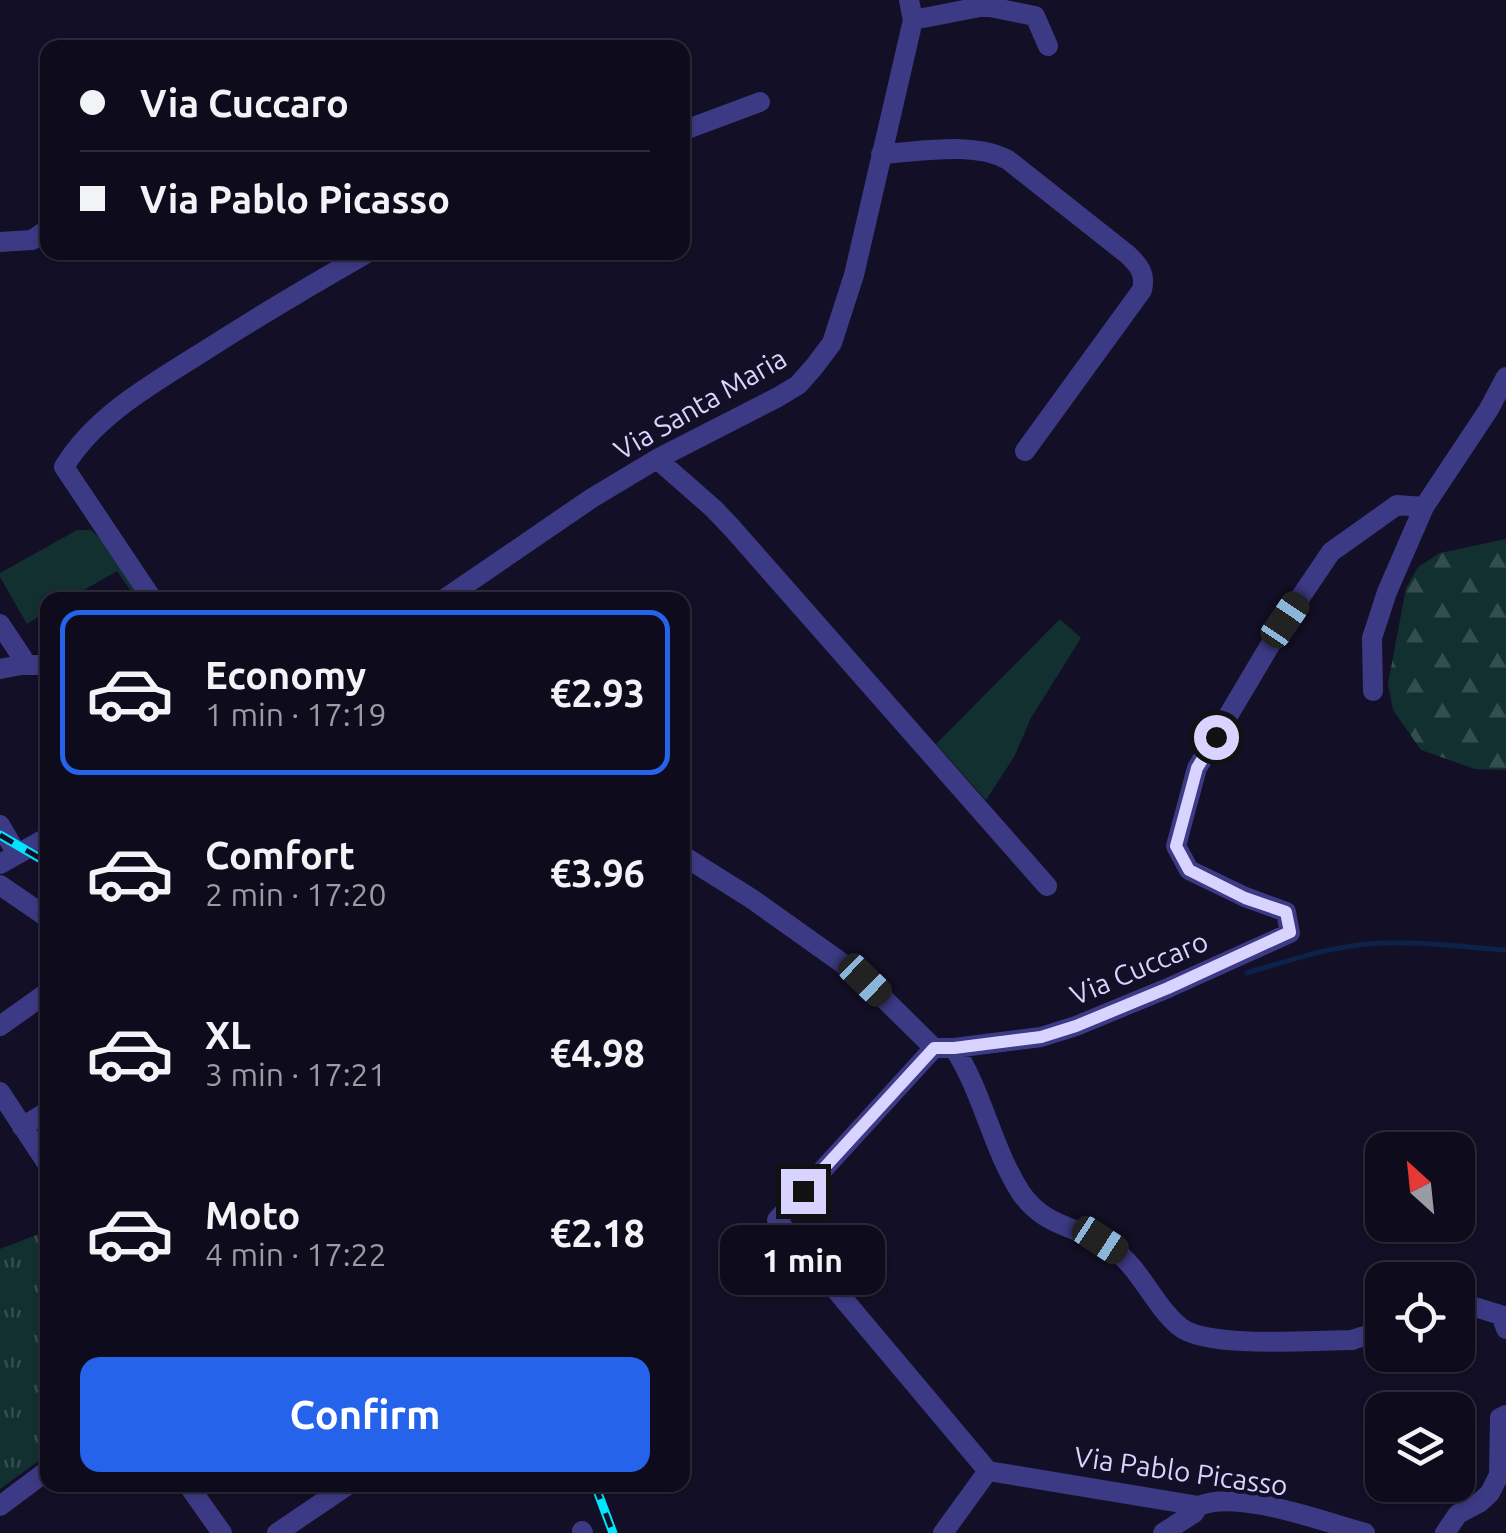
<!DOCTYPE html>
<html lang="en">
<head>
<meta charset="utf-8">
<style>
	body { margin:0; font-family:Ubuntu,sans-serif; background:#1c1929; color:#f1f3f6; height:100vh; display:flex; flex-direction:column; font-size:38px; white-space:nowrap }
	* { box-sizing:border-box; margin:0 }
	p { font-size:32px; color:#9b9ba3 }
	.icon { flex:none; width:55px; height:55px; fill:none; stroke:currentColor; stroke-width:2; stroke-linecap:round; stroke-linejoin:round }
	.map { position:relative; flex:1; overflow:hidden }
	.sheet { position:absolute; left:40px; top:592px; width:650px; height:900px; display:flex; flex-direction:column; background:#0e0b1c; border-radius:20px; box-shadow:0 2px 8px #0004,0 0 0 2px #2e2b3b }
	.sheet>* { flex:none }
	.guide { position:absolute; left:40px; top:40px; width:650px; height:220px; border-radius:20px; box-shadow:0 2px 8px #0004,0 0 0 2px #2e2b3b; display:grid; align-content:center; height:220px; padding:0 40px; background:#0e0b1c }
	.needle { width:65px; rotate:333deg }
	.fabs { position:absolute; left:1365px; top:1132px; display:grid; gap:20px }
	.fabs a { display:grid; place-items:center; width:110px; height:110px; border-radius:20px; background:#0e0b1c; box-shadow:0 2px 8px #0004,0 0 0 2px #2e2b3b; font-size:50px }
	.end { position:absolute; width:45px; height:45px; margin:-22px; border:12px solid #d9d4ff; background:#111; box-shadow:0 0 0 5px #111 }
	.from { border-radius:50% }
	.bubble { position:absolute; height:70px; border-radius:20px; background:#0e0b1c; box-shadow:0 2px 8px #0004,0 0 0 2px #2e2b3b; font-size:32px; font-weight:600; line-height:70px; text-align:center }
	.car { position:absolute; width:30px; height:60px; margin:-30px -15px; border-radius:12px; box-shadow:0 0 8px 2px #0007; background:linear-gradient(#222 24%,#8ab4d8 0 40%,#222 0 76%,#8ab4d8 0 86%,#222 0) }
	.guide b { display:flex; align-items:center; gap:35px; height:95px; font-size:38px }
	.guide b+b { border-top:2px solid #2e2b3b }
	.guide i { width:25px; height:25px; background:#f1f3f6 }
	ul { padding:18px 0 0; list-style:none }
	li { display:flex; align-items:center; gap:30px; height:165px; margin:0 20px 15px; padding:0 20px; border:5px solid transparent; border-radius:20px }
	li div { flex:1 }
	li b { display:block; font-size:38px }
	li em { font-style:normal; font-weight:600 }
	li.current { border-color:#2563eb }
	li>.icon { width:90px; height:90px; stroke-width:1.5 }
	.button { display:flex; gap:20px; margin-top:auto; padding:20px 40px }
	.button a { flex:1; height:115px; border-radius:20px; background:#2563eb; color:#fff; font-size:40px; font-weight:600; line-height:115px; text-align:center }
	.map>svg:first-child { display:block }
</style>
</head>
<body>
<div class="map">
<svg width="1506" height="1533" viewBox="0 0 1506 1533">
	<defs>
		<pattern id="forest-firs" width="22" height="20" patternUnits="userSpaceOnUse" patternTransform="scale(2.5)"><rect width="22" height="20" fill="#12302f"/><path d="M5 1l3.5 6h-7zM16 11l3.5 6h-7z" fill="#344d4e"/></pattern>
		<pattern id="park-tufts" width="24" height="20" patternUnits="userSpaceOnUse" patternTransform="scale(2.5)"><rect width="24" height="20" fill="#12302f"/><path d="M3 7l-1-3M5 7V3M7 7l1-3M15 17l-1-3M17 17v-4M19 17l1-3" fill="none" stroke="#344d4e"/></pattern>
	</defs>
	<rect width="100%" height="100%" fill="#130f26"/>
	<!-- grass -->
	<path fill="#12302f" d="M77 530H91L102 540 142 600H137L117 571 67 600H48L47 611 27 624 0 577V573Z
		M1060 619 1081 638 1031 718 1014 757 986 800 936 744Z"/>
	<!-- forest -->
	<path fill="url(#forest-firs)" d="M1506 539V770L1475 769 1421 750 1393 710 1388 684 1406 588 1418 567 1440 553Z"/>
	<!-- park -->
	<path fill="url(#park-tufts)" d="M47 1231V1455L0 1489V1249Z"/>
	<g fill="none" stroke-linecap="round" stroke-linejoin="round">
		<!-- stream -->
		<path stroke="#0c2248" stroke-width="5" d="M1247 973C1287 961 1326 948 1367 944 1413 940 1461 947 1506 950"/>
		<!-- minor -->
		<path stroke="#3d3a85" stroke-width="20" d="M913 20 985 6 1035 16 1048 46
			M682 131 760 102
			M881 154C920 152 974 141 1008 160L1127 254C1139 265 1146 274 1142 290L1025 451
			M0 242 32 240 48 229
			M657 459 714 509 732 528 1047 886
			M153 600 64 467C94 417 150 385 198 355 254 319 311 285 369 252
			M443 600 592 498 657 459 778 397 798 385 814 367 832 343 854 275 913 20 909 0
			M0 624 22 657 25 665
			M0 669 21 665H48
			M1373 691 1372 638 1387 592 1424 507
			M0 825 17 854
			M682 855 752 899 849 968 865 980 934 1048H954L1041 1037 1076 1026 1168 988 1290 933 1286 912 1245 897 1189 870 1176 846 1197 768 1285 620 1331 552 1397 505 1424 507 1489 409 1506 377
			M0 864 48 837
			M0 885 48 918
			M0 1026 48 992
			M934 1048 777 1220 988 1471 943 1533
			M954 1048C983 1093 992 1148 1021 1193 1045 1228 1078 1226 1110 1247 1141 1267 1152 1304 1180 1327 1208 1349 1314 1340 1352 1340L1367 1335 1382 1323
			M0 1092 48 1165
			M22 1127 48 1111
			M1458 1302 1501 1315 1506 1329
			M988 1471 1199 1506C1237 1489 1324 1522 1365 1533
			M188 1485 222 1533
			M0 1506 48 1470
			M582 1531 583 1533
			M277 1533 348 1485
			M1163 1533 1194 1513 1199 1506
			M1445 1533 1458 1514 1479 1503 1490 1493 1499 1475 1500 1418 1506 1415"/>
		<!-- rail casing -->
		<g stroke="#00e5ff" stroke-width="9">
			<path id="rail" d="M0 835 48 863
				M595 1485 613 1533"/>
		</g>
		<!-- rail -->
		<use href="#rail" stroke="#130f26" stroke-width="5" stroke-dasharray="15" stroke-linecap="butt"/>
	</g>
	<g fill="none" stroke-linecap="round" stroke-linejoin="round">
		<!-- route -->
		<path stroke="#d9d4ff" stroke-width="12" d="M803 1191 934 1048H954L1041 1037 1076 1026 1168 988 1290 932 1286 912 1245 898 1189 870 1176 846 1197 768 1216 737"/>
	</g>
	<g text-anchor="middle" stroke-width="8" stroke-linejoin="round" paint-order="stroke">
		<!-- street labels -->
		<g font-size="28" fill="#d9d4ff" stroke="#130f26">
			<text transform="translate(700 404) rotate(-30)" y="10">Via Santa Maria</text>
			<text transform="translate(1139 968) rotate(-23)" y="10">Via Cuccaro</text>
			<text transform="translate(1181 1471) rotate(8)" y="10">Via Pablo Picasso</text>
		</g>
	</g>
</svg>
<div class="fabs">
<a><svg class="needle" viewBox="-14 -14 28 28"><path d="M0-13l5 13h-10z" fill="#e53935"/><path d="M0 13l5-13h-10z" fill="#9b9ba3"/></svg></a>
<a><svg class="icon" aria-label="locate" viewBox="0 0 24 24"><circle cx="12" cy="12" r="6"/><path d="M12 2v4M12 18v4M2 12h4M18 12h4"/></svg></a>
<a><svg class="icon" aria-label="layers" viewBox="0 0 24 24"><path d="M12 4l9 5-9 5-9-5zM3 14l9 5 9-5"/></svg></a>
</div>
<i class="end from" style="left:1216px;top:737px"></i>
<i class="end" style="left:803px;top:1191px"></i>
<div class="bubble" style="left:720px;top:1225px;width:165px">1 min</div>
<i class="car" style="left:1285px;top:620px;rotate:34deg"></i>
<i class="car" style="left:865px;top:980px;rotate:134deg"></i>
<i class="car" style="left:1100px;top:1240px;rotate:123deg"></i>
<div class="guide">
<b><i class="from"></i>Via Cuccaro</b>
<b><i></i>Via Pablo Picasso</b>
</div>
<section class="sheet">
<ul>
<li class="current"><svg class="icon" aria-label="car" viewBox="0 0 24 24"><path d="M5 17H2v-5l4-1 3-4h7l3 4 3 1v5h-3M9 17h6M6 11h13"/><circle cx="7" cy="17" r="2"/><circle cx="17" cy="17" r="2"/></svg><div><b>Economy</b><p>1 min · 17:19</p></div><em>€2.93</em></li>
<li><svg class="icon" aria-label="car" viewBox="0 0 24 24"><path d="M5 17H2v-5l4-1 3-4h7l3 4 3 1v5h-3M9 17h6M6 11h13"/><circle cx="7" cy="17" r="2"/><circle cx="17" cy="17" r="2"/></svg><div><b>Comfort</b><p>2 min · 17:20</p></div><em>€3.96</em></li>
<li><svg class="icon" aria-label="car" viewBox="0 0 24 24"><path d="M5 17H2v-5l4-1 3-4h7l3 4 3 1v5h-3M9 17h6M6 11h13"/><circle cx="7" cy="17" r="2"/><circle cx="17" cy="17" r="2"/></svg><div><b>XL</b><p>3 min · 17:21</p></div><em>€4.98</em></li>
<li><svg class="icon" aria-label="car" viewBox="0 0 24 24"><path d="M5 17H2v-5l4-1 3-4h7l3 4 3 1v5h-3M9 17h6M6 11h13"/><circle cx="7" cy="17" r="2"/><circle cx="17" cy="17" r="2"/></svg><div><b>Moto</b><p>4 min · 17:22</p></div><em>€2.18</em></li>
</ul>
<div class="button"><a>Confirm</a></div>
</section>
</div>
</body>
</html>
